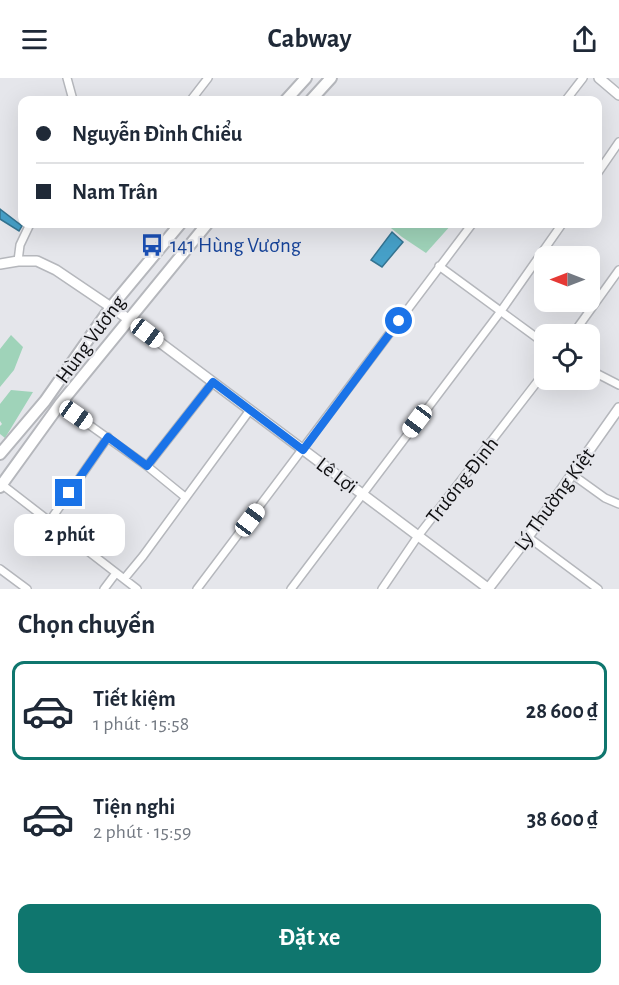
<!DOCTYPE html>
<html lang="vi">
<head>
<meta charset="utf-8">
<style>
	body { margin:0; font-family:"Alegreya Sans",sans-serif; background:#f6f6f7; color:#1f2937; height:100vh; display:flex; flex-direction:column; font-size:22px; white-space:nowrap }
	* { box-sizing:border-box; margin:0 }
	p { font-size:20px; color:#747a83 }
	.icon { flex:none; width:33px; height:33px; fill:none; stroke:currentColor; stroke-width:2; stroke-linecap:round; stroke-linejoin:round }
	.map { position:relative; height:511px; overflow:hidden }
	.sheet { display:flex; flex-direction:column; background:#fff; flex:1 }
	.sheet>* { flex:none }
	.hud { position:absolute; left:18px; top:18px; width:584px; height:132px; border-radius:12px; box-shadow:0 6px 24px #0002; display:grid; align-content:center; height:132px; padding:0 18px; background:#fff }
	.needle { width:39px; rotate:270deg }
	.buttons { position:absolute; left:534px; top:168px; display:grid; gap:12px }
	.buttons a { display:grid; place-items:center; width:66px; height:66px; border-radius:12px; background:#fff; box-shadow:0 6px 24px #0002; font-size:30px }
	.end { position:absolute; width:27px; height:27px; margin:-14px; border:8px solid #1a73e8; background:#fff; box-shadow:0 0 0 3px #fff }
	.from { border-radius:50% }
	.bubble { position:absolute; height:42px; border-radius:12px; background:#fff; box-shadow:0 6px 24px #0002; font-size:20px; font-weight:600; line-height:42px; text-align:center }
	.car { position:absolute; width:18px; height:36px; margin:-18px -9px; border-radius:8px; box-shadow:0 0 4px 2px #0007; background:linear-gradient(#fff 24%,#345 0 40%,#fff 0 76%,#345 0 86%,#fff 0) }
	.hud b { display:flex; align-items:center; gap:21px; height:57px; font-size:22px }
	.hud b+b { border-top:2px solid #e0e1e3 }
	.hud i { width:15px; height:15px; background:#1f2937 }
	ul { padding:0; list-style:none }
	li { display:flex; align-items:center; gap:18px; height:99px; margin:0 12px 9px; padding:0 6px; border:3px solid transparent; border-radius:12px }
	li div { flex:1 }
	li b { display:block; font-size:22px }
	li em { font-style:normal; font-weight:600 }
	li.active { border-color:#0f766e }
	li>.icon { width:54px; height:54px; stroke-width:1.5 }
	h2 { padding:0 18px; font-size:27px; line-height:72px }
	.primary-button { display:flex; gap:12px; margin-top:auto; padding:12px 18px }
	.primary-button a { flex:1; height:69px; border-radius:12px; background:#0f766e; color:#fff; font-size:24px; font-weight:600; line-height:69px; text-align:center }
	header { display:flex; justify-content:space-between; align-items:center; height:78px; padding:0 18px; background:#fff; font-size:27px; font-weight:600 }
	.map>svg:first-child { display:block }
</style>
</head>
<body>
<header><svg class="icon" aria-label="menu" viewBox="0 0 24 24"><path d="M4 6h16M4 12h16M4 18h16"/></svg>Cabway<svg class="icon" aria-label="share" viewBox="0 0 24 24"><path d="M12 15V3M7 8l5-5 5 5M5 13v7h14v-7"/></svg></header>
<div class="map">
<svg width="619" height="511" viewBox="0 0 619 511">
	<rect width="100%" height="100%" fill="#e5e6eb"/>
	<!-- green -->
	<path fill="#9fd3b9" d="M386 146H452L426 175 402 159Z
		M11 257 23 269 14 292 0 309V271Z
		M11 312 33 314 5 360 0 356V348L2 346 0 343V326Z"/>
	<!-- water -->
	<path fill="#46a0c8" stroke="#357491" stroke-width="1.5" d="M0 131 22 148 19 153 0 141Z
		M392 154 403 164 382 189 371 182Z"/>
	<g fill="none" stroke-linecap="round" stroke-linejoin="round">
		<!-- minor casing -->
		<g stroke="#b5b7bc" stroke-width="10">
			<path id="minor" d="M67 0 73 22
				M191 22 208 0
				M566 22 583 0
				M597 96 619 64
				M18 183 20 167 30 146
				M439 188 544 265
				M573 256 619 192
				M590 292 619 307
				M60 326 147 388 185 419
				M147 388 213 304
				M573 397 605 420 619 426
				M0 405 137 511
				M49 444 108 359
				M528 459 598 511
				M0 491 27 511
				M124 501 143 478 250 332
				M104 511 116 495
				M197 511 472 146
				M291 511 501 233 562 146
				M382 511 418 458 544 295"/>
		</g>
		<!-- tertiary casing -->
		<g stroke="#b5b7bc" stroke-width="12">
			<path id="tertiary" d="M599 0 619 17
				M0 186 18 183H37L56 192 130 242 489 511
				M488 511 528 459 619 330"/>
		</g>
		<!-- secondary casing -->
		<g stroke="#b5b7bc" stroke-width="14">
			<path id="secondary" d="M286 22 306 0
				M311 22 331 0
				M0 376 45 323 111 229 180 146
				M0 409 60 326 207 146"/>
		</g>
		<!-- minor -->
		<use href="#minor" stroke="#fff" stroke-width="7"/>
		<!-- tertiary -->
		<use href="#tertiary" stroke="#fff" stroke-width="9"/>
		<!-- secondary -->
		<use href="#secondary" stroke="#fff" stroke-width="10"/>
	</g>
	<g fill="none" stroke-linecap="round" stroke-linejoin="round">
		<!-- route -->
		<path stroke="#1a73e8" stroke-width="8" d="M69 415 108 359 147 388 213 304 303 372 399 243"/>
	</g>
	<!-- icons -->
	<defs>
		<g id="bus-bare" transform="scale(1.8)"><path d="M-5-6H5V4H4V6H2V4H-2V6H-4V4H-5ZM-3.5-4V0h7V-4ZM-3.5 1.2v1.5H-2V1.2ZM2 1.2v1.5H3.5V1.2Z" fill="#1a4fb4" stroke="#e5e6eb" stroke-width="2.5" paint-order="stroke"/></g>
	</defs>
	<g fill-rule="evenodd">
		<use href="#bus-bare" x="152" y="167"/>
	</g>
	<g text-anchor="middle" stroke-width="4.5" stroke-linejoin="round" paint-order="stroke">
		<!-- transit labels -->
		<g font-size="21" fill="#164399" stroke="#e5e6eb" text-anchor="start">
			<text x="170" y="174">141 Hùng Vương</text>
		</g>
		<!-- street labels -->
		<g font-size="21" fill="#0e0e10" stroke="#e5e6eb">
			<text transform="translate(90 261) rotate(-54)" y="7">Hùng Vương</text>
			<text transform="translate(337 397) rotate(37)" y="7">Lê Lợi</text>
			<text transform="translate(462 402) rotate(-52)" y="7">Trương Định</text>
			<text transform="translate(554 421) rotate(-54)" y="7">Lý Thường Kiệt</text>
		</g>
	</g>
</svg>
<div class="buttons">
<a><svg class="needle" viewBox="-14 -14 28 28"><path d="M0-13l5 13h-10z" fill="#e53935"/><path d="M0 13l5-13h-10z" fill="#747a83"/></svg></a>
<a><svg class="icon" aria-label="locate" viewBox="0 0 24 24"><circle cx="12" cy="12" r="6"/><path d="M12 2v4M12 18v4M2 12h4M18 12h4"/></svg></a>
</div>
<i class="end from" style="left:399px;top:243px"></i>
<i class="end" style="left:69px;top:415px"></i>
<div class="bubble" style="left:14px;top:436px;width:111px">2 phút</div>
<i class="car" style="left:147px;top:255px;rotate:127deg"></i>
<i class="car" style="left:76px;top:337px;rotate:125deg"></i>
<i class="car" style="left:417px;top:343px;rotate:217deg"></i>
<i class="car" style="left:250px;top:442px;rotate:37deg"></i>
<div class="hud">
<b><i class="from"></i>Nguyễn Đình Chiểu</b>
<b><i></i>Nam Trân</b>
</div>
</div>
<section class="sheet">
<h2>Chọn chuyến</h2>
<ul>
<li class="active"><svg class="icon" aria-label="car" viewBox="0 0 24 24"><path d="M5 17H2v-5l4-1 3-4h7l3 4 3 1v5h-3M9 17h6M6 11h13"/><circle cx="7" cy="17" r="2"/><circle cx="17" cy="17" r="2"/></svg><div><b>Tiết kiệm</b><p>1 phút · 15:58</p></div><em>28 600 ₫</em></li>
<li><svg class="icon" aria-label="car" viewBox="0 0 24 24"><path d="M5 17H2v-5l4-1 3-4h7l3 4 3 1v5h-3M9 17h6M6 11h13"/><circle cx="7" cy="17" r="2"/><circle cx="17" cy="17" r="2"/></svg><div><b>Tiện nghi</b><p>2 phút · 15:59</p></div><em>38 600 ₫</em></li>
</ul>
<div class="primary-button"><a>Đặt xe</a></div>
</section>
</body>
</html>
